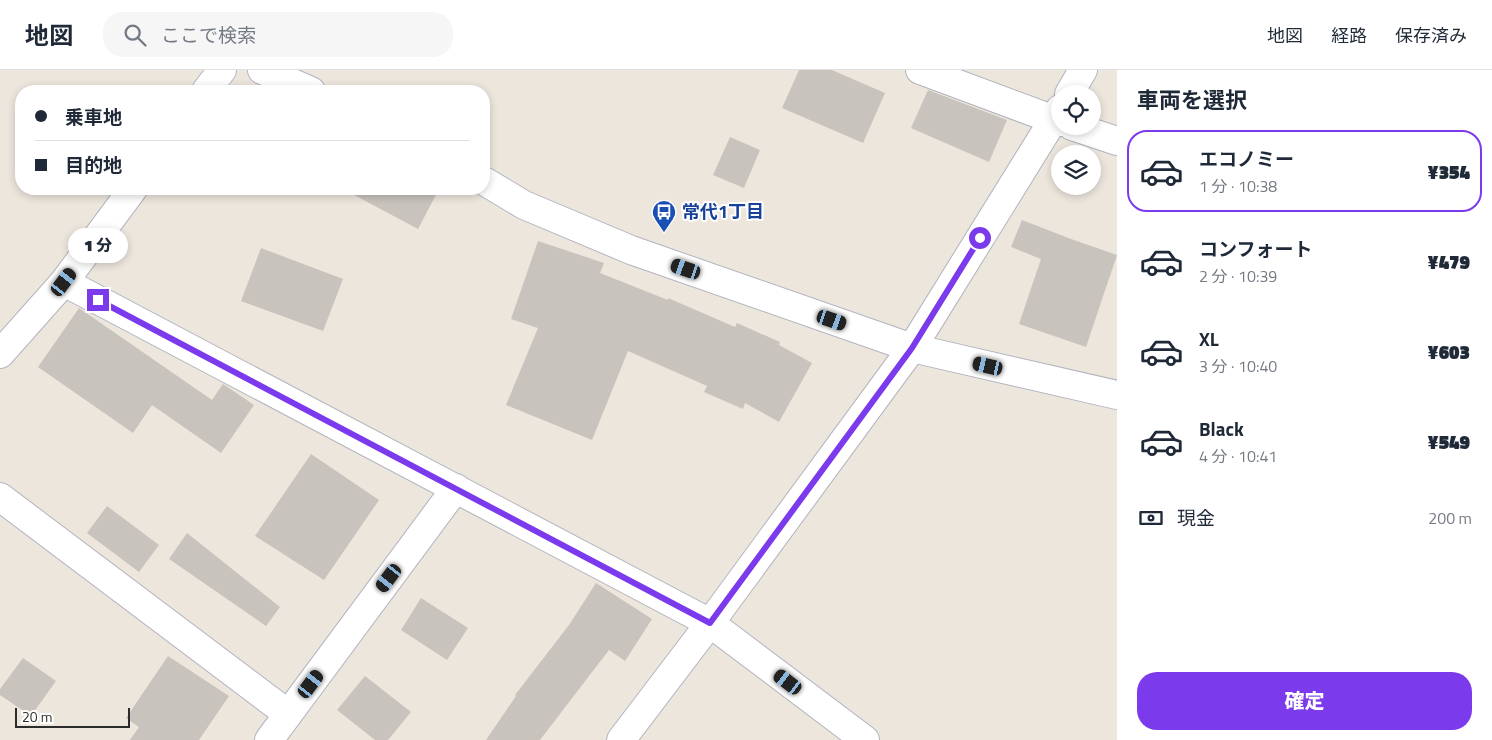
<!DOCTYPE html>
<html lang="ja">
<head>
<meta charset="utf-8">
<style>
	body { margin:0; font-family:"Titillium Web","Noto Sans JP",sans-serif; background:#f6f6f7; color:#1f2937; height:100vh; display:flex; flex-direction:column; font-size:19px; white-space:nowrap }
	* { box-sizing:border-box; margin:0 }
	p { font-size:16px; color:#747a83 }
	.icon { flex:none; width:28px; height:28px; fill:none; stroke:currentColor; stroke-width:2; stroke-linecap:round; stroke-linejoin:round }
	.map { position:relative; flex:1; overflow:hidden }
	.side { display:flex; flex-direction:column; background:#fff; width:375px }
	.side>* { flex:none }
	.banner { position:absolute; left:15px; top:15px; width:475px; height:110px; border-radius:20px; box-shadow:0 2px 8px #0003; display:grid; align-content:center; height:110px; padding:0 20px; background:#fff }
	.fabs { position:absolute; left:1051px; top:15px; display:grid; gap:10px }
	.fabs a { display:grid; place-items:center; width:50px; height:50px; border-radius:50%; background:#fff; box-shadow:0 2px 8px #0003; font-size:25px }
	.scale { position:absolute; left:15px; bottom:12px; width:115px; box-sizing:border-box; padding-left:5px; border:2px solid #2b2b2b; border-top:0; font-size:14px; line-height:18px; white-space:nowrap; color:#2b2b2b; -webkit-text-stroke:4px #fff; paint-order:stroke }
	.end { position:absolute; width:22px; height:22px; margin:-11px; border:6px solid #7c3aed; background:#fff; box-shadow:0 0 0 2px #fff }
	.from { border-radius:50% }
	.bubble { position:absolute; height:35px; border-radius:18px; background:#fff; box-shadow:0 2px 8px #0003; font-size:16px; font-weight:800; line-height:35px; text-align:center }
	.car { position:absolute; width:15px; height:30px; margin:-15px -8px; border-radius:6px; box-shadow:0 0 4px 1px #0007; background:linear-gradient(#222 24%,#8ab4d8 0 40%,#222 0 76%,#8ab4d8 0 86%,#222 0) }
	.banner b { display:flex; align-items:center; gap:18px; height:48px; font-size:19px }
	.banner b+b { border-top:1px solid #e0e1e3 }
	.banner i { width:12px; height:12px; background:#1f2937 }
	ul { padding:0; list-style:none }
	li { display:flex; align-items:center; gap:15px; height:82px; margin:0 10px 8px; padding:0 10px; border:2px solid transparent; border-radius:20px }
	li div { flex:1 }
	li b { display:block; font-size:19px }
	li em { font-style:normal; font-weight:800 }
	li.selected { border-color:#7c3aed }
	li>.icon { width:45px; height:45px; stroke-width:1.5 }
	h2 { padding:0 20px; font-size:22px; line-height:60px }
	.pay { display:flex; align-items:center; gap:12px; height:55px; padding:0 20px; font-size:19px }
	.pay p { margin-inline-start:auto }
	.action { display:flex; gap:10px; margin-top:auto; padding:10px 20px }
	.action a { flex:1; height:58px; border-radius:20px; background:#7c3aed; color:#fff; font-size:20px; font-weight:800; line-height:58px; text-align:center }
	header { display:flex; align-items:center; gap:30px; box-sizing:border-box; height:70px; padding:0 25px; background:#fff; border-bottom:1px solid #e0e1e3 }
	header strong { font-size:24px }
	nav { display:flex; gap:28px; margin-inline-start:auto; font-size:18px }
	.search { width:350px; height:45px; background:#f6f6f7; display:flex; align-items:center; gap:12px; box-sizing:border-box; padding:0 18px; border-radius:20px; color:#747a83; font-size:19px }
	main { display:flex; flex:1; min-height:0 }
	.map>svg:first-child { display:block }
</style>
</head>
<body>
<header>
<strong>地図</strong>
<div class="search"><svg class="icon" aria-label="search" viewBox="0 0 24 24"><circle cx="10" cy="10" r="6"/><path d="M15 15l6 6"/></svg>ここで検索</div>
<nav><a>地図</a><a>経路</a><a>保存済み</a></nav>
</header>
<main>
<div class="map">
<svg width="1117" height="670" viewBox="0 0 1117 670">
	<rect width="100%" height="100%" fill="#ede6dd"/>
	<!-- building -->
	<path fill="#c8c3bd" d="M799 0H832L885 23 863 73 782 38Z
		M928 20 1007 50 989 92 911 58Z
		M730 67 760 80 744 118 713 105Z
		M343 119H439L418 159Z
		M1022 150 1071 169 1117 185 1086 277 1019 254 1041 189 1011 177Z
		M538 171 604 193 600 203 668 230V228L735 257 737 253 780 272 779 275 812 293 779 352 745 333 743 339 704 322 707 316 628 281 592 370 506 335 538 258 511 249Z
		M261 178 343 209 323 261 241 231Z
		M79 238 212 330 223 314 254 335 221 383 152 335 133 363 38 297Z
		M311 384 379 430 324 510 255 466Z
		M107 436 159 475 139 502 87 463Z
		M187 463 280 537 266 556 169 489Z
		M596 513 652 549 625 591 609 580 540 670H486L516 626 515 625 569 555Z
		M421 528 468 558 447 590 401 560Z
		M168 586 229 626 199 670H130L139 657 126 648Z
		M23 588 56 611 31 646 0 625V619Z
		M365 606 411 642 388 670H375L337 640Z"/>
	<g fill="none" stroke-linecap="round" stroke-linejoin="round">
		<!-- minor casing -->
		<g stroke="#b1b4be" stroke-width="30">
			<path id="minor" d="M920 0 1060 52
				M206 21 222 0
				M1069 24 1083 0
				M1072 56 1117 71
				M64 212 710 553 865 670
				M0 284 64 212 133 119
				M0 427 288 644
				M269 670 456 418
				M621 670 710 553 912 278 1060 39"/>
		</g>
		<!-- tertiary casing -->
		<g stroke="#b1b4be" stroke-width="30">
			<path id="tertiary" d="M262 0 311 21
				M484 111 524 135 631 180 912 278 1117 325"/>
		</g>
		<!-- minor -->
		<use href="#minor" stroke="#fff" stroke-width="28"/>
		<!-- tertiary -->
		<use href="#tertiary" stroke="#fff" stroke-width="28"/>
	</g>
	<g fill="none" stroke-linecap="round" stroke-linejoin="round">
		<!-- route -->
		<path stroke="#7c3aed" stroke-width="6" d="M98 230 710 553 912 278 980 168"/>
	</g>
	<!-- icons -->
	<defs>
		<g id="bus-pin" transform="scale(1.25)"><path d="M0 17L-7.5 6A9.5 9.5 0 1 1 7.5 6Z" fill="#1a4fb4" stroke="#fff"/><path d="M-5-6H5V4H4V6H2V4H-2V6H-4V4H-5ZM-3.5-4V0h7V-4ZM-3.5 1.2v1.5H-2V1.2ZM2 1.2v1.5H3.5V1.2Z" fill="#fff"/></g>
	</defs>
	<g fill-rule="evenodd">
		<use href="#bus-pin" x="664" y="142"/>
	</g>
	<g text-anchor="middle" stroke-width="4" stroke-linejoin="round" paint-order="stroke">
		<!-- transit labels -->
		<g font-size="18" font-weight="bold" fill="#164399" stroke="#fff" text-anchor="start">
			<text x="682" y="148">常代1丁目</text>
		</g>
	</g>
</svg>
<div class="fabs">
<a><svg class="icon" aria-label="locate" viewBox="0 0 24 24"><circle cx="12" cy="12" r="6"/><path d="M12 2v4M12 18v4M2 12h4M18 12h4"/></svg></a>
<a><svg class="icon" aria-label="layers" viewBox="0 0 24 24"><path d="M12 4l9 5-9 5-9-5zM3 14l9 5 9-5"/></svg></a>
</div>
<div class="scale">20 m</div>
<i class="end from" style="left:980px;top:168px"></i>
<i class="end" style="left:98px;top:230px"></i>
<div class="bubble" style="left:68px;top:158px;width:60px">1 分</div>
<i class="car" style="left:686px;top:199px;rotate:289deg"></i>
<i class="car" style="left:64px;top:212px;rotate:37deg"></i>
<i class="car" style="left:832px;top:250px;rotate:109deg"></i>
<i class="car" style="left:988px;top:296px;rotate:283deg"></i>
<i class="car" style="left:389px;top:508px;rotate:217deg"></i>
<i class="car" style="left:788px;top:612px;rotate:307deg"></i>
<i class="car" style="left:311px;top:614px;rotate:37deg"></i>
<div class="banner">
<b><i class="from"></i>乗車地</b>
<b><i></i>目的地</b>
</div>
</div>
<section class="side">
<h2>車両を選択</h2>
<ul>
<li class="selected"><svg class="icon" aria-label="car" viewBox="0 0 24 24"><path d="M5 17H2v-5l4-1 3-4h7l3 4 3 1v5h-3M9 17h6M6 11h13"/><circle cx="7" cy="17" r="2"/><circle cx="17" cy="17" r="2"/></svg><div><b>エコノミー</b><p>1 分 · 10:38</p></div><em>¥354</em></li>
<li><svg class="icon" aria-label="car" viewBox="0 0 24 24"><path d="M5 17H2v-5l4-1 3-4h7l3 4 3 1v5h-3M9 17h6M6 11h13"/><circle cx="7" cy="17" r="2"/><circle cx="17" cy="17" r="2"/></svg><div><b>コンフォート</b><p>2 分 · 10:39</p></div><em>¥479</em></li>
<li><svg class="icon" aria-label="car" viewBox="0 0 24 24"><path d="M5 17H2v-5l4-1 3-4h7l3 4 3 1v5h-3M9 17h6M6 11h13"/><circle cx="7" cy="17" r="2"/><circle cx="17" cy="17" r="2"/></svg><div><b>XL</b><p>3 分 · 10:40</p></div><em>¥603</em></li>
<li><svg class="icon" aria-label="car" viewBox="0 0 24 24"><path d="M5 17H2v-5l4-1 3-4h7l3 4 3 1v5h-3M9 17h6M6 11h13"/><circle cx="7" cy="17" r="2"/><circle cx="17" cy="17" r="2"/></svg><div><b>Black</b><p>4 分 · 10:41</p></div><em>¥549</em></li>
</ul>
<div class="pay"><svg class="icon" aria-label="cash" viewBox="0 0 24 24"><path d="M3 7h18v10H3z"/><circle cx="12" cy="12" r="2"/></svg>現金<p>200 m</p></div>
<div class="action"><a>確定</a></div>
</section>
</main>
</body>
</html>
